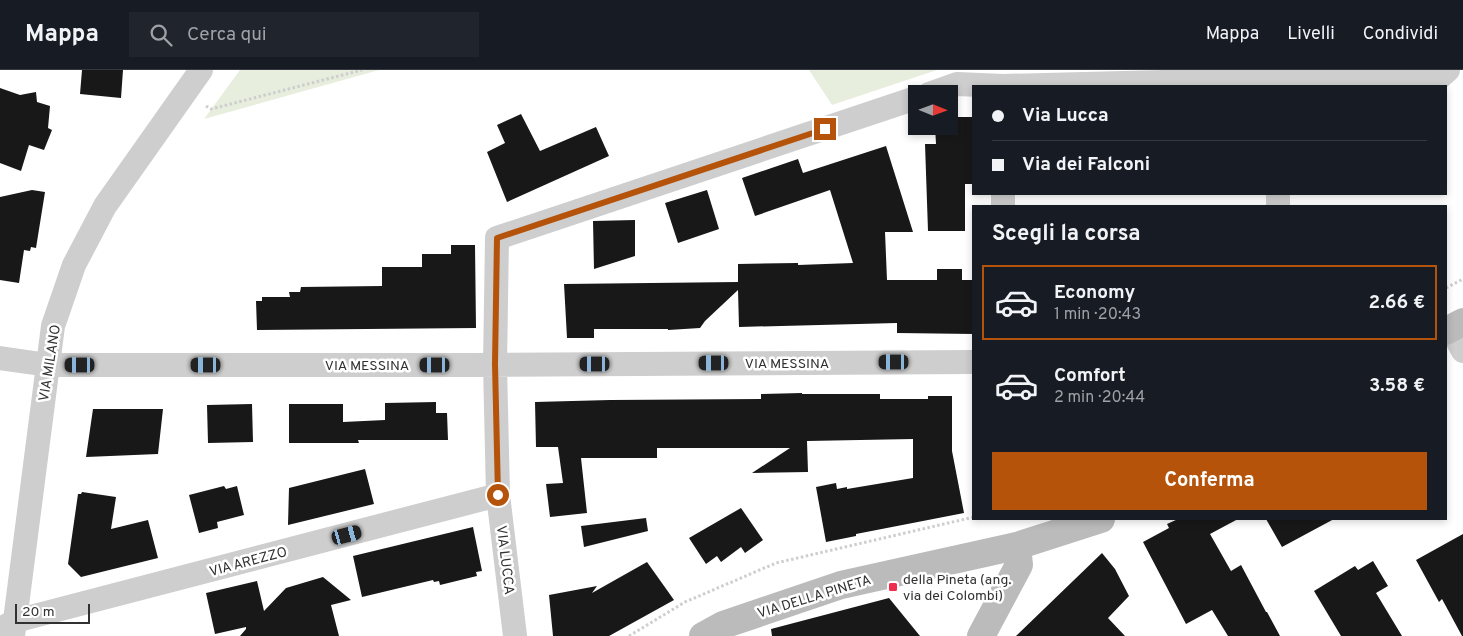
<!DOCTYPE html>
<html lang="it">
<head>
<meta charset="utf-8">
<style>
	body { margin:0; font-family:Overpass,sans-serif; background:#20242c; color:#f1f3f6; height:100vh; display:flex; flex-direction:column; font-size:19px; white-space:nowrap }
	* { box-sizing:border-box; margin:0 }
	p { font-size:16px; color:#9ea1a6 }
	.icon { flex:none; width:28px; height:28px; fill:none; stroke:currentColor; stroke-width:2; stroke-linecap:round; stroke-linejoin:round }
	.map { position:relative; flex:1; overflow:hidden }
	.sheet { position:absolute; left:972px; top:135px; width:475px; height:315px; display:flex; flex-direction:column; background:#171b24; border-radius:0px; box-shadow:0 2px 8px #0003 }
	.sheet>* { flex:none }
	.hud { position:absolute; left:972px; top:15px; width:475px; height:110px; border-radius:0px; box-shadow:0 2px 8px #0003; display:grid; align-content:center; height:110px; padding:0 20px; background:#171b24 }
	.needle { width:32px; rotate:91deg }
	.tools { position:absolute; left:908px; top:15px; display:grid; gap:10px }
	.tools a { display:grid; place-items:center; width:50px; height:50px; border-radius:0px; background:#171b24; box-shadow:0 2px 8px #0003; font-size:25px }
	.scale { position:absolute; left:15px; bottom:12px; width:75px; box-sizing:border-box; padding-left:5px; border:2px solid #313131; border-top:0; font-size:14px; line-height:18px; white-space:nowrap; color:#313131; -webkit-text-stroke:4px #fff; paint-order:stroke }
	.end { position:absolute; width:22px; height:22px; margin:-11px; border:6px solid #b45309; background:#fff; box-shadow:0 0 0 2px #fff }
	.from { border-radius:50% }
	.car { position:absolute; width:15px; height:30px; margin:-15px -8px; border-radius:6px; box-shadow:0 0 4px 1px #0007; background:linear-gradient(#222 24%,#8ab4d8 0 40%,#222 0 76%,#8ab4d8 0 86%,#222 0) }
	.hud b { display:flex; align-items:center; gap:18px; height:48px; font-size:19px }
	.hud b+b { border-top:1px solid #363941 }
	.hud i { width:12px; height:12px; background:#f1f3f6 }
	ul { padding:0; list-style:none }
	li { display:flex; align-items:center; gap:15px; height:75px; margin:0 10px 8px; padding:0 10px; border:2px solid transparent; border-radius:0px }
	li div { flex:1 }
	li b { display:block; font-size:19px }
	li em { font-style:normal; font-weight:700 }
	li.selected { border-color:#b45309 }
	li>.icon { width:45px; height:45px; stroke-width:1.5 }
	h2 { padding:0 20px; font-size:22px; line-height:60px }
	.action { display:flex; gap:10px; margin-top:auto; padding:10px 20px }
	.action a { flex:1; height:58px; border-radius:0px; background:#b45309; color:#fff; font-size:20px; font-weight:700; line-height:58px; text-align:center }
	header { display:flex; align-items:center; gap:30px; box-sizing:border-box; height:70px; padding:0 25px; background:#171b24; border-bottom:1px solid #363941 }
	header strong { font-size:24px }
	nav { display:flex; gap:28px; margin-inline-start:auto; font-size:18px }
	.search { width:350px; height:45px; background:#20242c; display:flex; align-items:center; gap:12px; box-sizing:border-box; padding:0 18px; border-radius:0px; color:#9ea1a6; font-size:19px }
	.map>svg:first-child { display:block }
</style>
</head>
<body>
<header>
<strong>Mappa</strong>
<div class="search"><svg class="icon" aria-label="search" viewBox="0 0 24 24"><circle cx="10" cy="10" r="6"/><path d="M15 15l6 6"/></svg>Cerca qui</div>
<nav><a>Mappa</a><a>Livelli</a><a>Condividi</a></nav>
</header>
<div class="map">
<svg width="1463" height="566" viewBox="0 0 1463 566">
	<rect width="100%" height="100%" fill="#fff"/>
	<!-- green -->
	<path fill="#e8eede" d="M240 0H379L204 49Z
		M809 0H937L832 35Z"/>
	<!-- building -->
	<path fill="#181818" d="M82 0H123L121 28 80 24Z
		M0 18 20 25 36 22 37 32 50 36 48 58 52 60 44 80 29 75 21 101 0 93Z
		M521 44 540 81 596 57 609 86 507 132 487 82 505 73 497 55Z
		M949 47H974V114H965V161H928L925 74H936L935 56H949Z
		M886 76 913 162H885L887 210H937V199H962V210H974V264L897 263V253L739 257 738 220 705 251 700 258 668 260V259H594V268H567L564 214 738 212V194L798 193V195L853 193 830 120 755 146 742 108 798 89 803 103Z
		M32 120 45 122 36 178 31 177 30 181 24 180 19 213 0 210V127Z
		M707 120 719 159 678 173 665 133Z
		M635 150V186L594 199 593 151Z
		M451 175H475L476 258 257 260 256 231H262V227H290L289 222H300L301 217 382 216V197H422V184H451Z
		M802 323V324H880V329H928V326H952V381L964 443 856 464V466L826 472 816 417 836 413 837 419 847 417V419L913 408V369L807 371 808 402 752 403 790 378H657V388H581L587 443 550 447 546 414 563 413 558 377H536L535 332 610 330 761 329V324Z
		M436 332V343H447L448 370H358L359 373H289V334H343V352L385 350V333Z
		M252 334 253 372 208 373 207 335Z
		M93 339H163L158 384 86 387Z
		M365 399 374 434 288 455 289 418Z
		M224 416 226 419 237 416 244 445 217 452 218 458 199 463 189 425Z
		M82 422 116 427 111 459 148 450 158 488 81 507 68 494 78 424H81Z
		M741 438 763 470 745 483 741 477 721 492 717 486 706 494 689 468Z
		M646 448 648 461 584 477 581 456Z
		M1178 449H1238L1210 464 1231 501 1241 495 1266 542H1267L1280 566H1228L1212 540 1186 554 1143 472 1169 458 1167 454Z
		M1266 449H1334L1282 477Z
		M473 457 482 501 476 502 477 506 440 515 439 511 434 512 433 510 362 527 353 486Z
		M1463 464V566H1462L1442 529 1439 532 1416 490Z
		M1102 483 1115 499 1129 526 1108 548 1125 566H1016Z
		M1373 491 1388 516 1376 523 1402 566H1341L1314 521 1355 496 1358 500Z
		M647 492 674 530 609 566H553L549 525 597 516 592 523Z
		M323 507 351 530 331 535 339 566H240L246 559V557L215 564 206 523 257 511 264 541 286 518Z
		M889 528 920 566H772L771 559Z"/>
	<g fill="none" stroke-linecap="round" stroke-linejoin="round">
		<!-- path -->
		<path stroke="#cecece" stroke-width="3" stroke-dasharray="2.5 2.5" stroke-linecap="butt" d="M206 36 211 39 362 0
			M1446 218 1463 209
			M629 566 685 532 776 493 974 447"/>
		<!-- street -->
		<path stroke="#cecece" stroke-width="24" d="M929 24 957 14 1003 16 1281 9 1439 8 1448 0
			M1003 136V124
			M1278 136V124
			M1451 259 1463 281
			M0 288 48 295H473L974 292
			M2 558 15 551 498 425
			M13 566 53 256 74 195 105 136 201 0
			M515 566 498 425 495 295 497 168 916 28"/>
		<!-- secondary -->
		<path stroke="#bbb" stroke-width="28" d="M1446 261 1463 252
			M703 566 723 555 841 515 1017 476 1101 449
			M981 566 1019 495 1017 476"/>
	</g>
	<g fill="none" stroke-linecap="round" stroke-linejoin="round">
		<!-- route -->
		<path stroke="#b45309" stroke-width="6" d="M498 425 495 294 497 168 825 59"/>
	</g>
	<!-- markers -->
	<rect fill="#ef2b4e" stroke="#fff" stroke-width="2" x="888" y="512" width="10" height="10" rx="2.5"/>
	<g text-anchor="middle" stroke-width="5" stroke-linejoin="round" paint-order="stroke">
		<!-- street labels -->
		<g font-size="14" fill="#313131" stroke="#fff">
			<text transform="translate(49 293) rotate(-81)" y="5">VIA MILANO</text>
			<text x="787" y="298">VIA MESSINA</text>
			<text x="367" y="300">VIA MESSINA</text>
			<text transform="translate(506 490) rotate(83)" y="5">VIA LUCCA</text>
			<text transform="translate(248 491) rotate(-15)" y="5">VIA AREZZO</text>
			<text transform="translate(814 526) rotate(-17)" y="5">VIA DELLA PINETA</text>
		</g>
		<!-- poi labels -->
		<g font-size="14" fill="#313131" stroke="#fff" text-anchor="start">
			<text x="903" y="514">della Pineta (ang.<tspan x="903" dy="16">via dei Colombi)</tspan></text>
		</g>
	</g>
</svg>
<div class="tools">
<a><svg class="needle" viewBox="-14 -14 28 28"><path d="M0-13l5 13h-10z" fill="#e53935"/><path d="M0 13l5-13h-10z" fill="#9ea1a6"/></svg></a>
</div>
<div class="scale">20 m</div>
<i class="end from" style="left:498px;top:425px"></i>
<i class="end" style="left:825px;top:59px"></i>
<i class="car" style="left:894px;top:292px;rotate:270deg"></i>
<i class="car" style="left:714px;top:293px;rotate:270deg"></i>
<i class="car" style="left:595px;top:294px;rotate:270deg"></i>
<i class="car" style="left:80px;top:295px;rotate:270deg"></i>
<i class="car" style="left:206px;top:295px;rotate:270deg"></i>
<i class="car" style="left:435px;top:295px;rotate:270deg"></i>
<i class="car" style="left:347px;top:465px;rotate:75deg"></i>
<div class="hud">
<b><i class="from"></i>Via Lucca</b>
<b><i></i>Via dei Falconi</b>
</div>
<section class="sheet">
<h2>Scegli la corsa</h2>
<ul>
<li class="selected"><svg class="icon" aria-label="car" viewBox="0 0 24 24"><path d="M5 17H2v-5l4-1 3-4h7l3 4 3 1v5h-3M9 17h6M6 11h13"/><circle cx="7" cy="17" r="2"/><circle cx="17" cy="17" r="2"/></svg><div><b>Economy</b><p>1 min · 20:43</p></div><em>2.66 €</em></li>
<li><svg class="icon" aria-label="car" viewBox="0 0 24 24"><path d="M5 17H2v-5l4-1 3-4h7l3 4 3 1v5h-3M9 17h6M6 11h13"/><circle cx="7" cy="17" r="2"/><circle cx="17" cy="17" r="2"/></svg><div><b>Comfort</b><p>2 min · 20:44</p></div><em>3.58 €</em></li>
</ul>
<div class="action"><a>Conferma</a></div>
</section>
</div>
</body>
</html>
